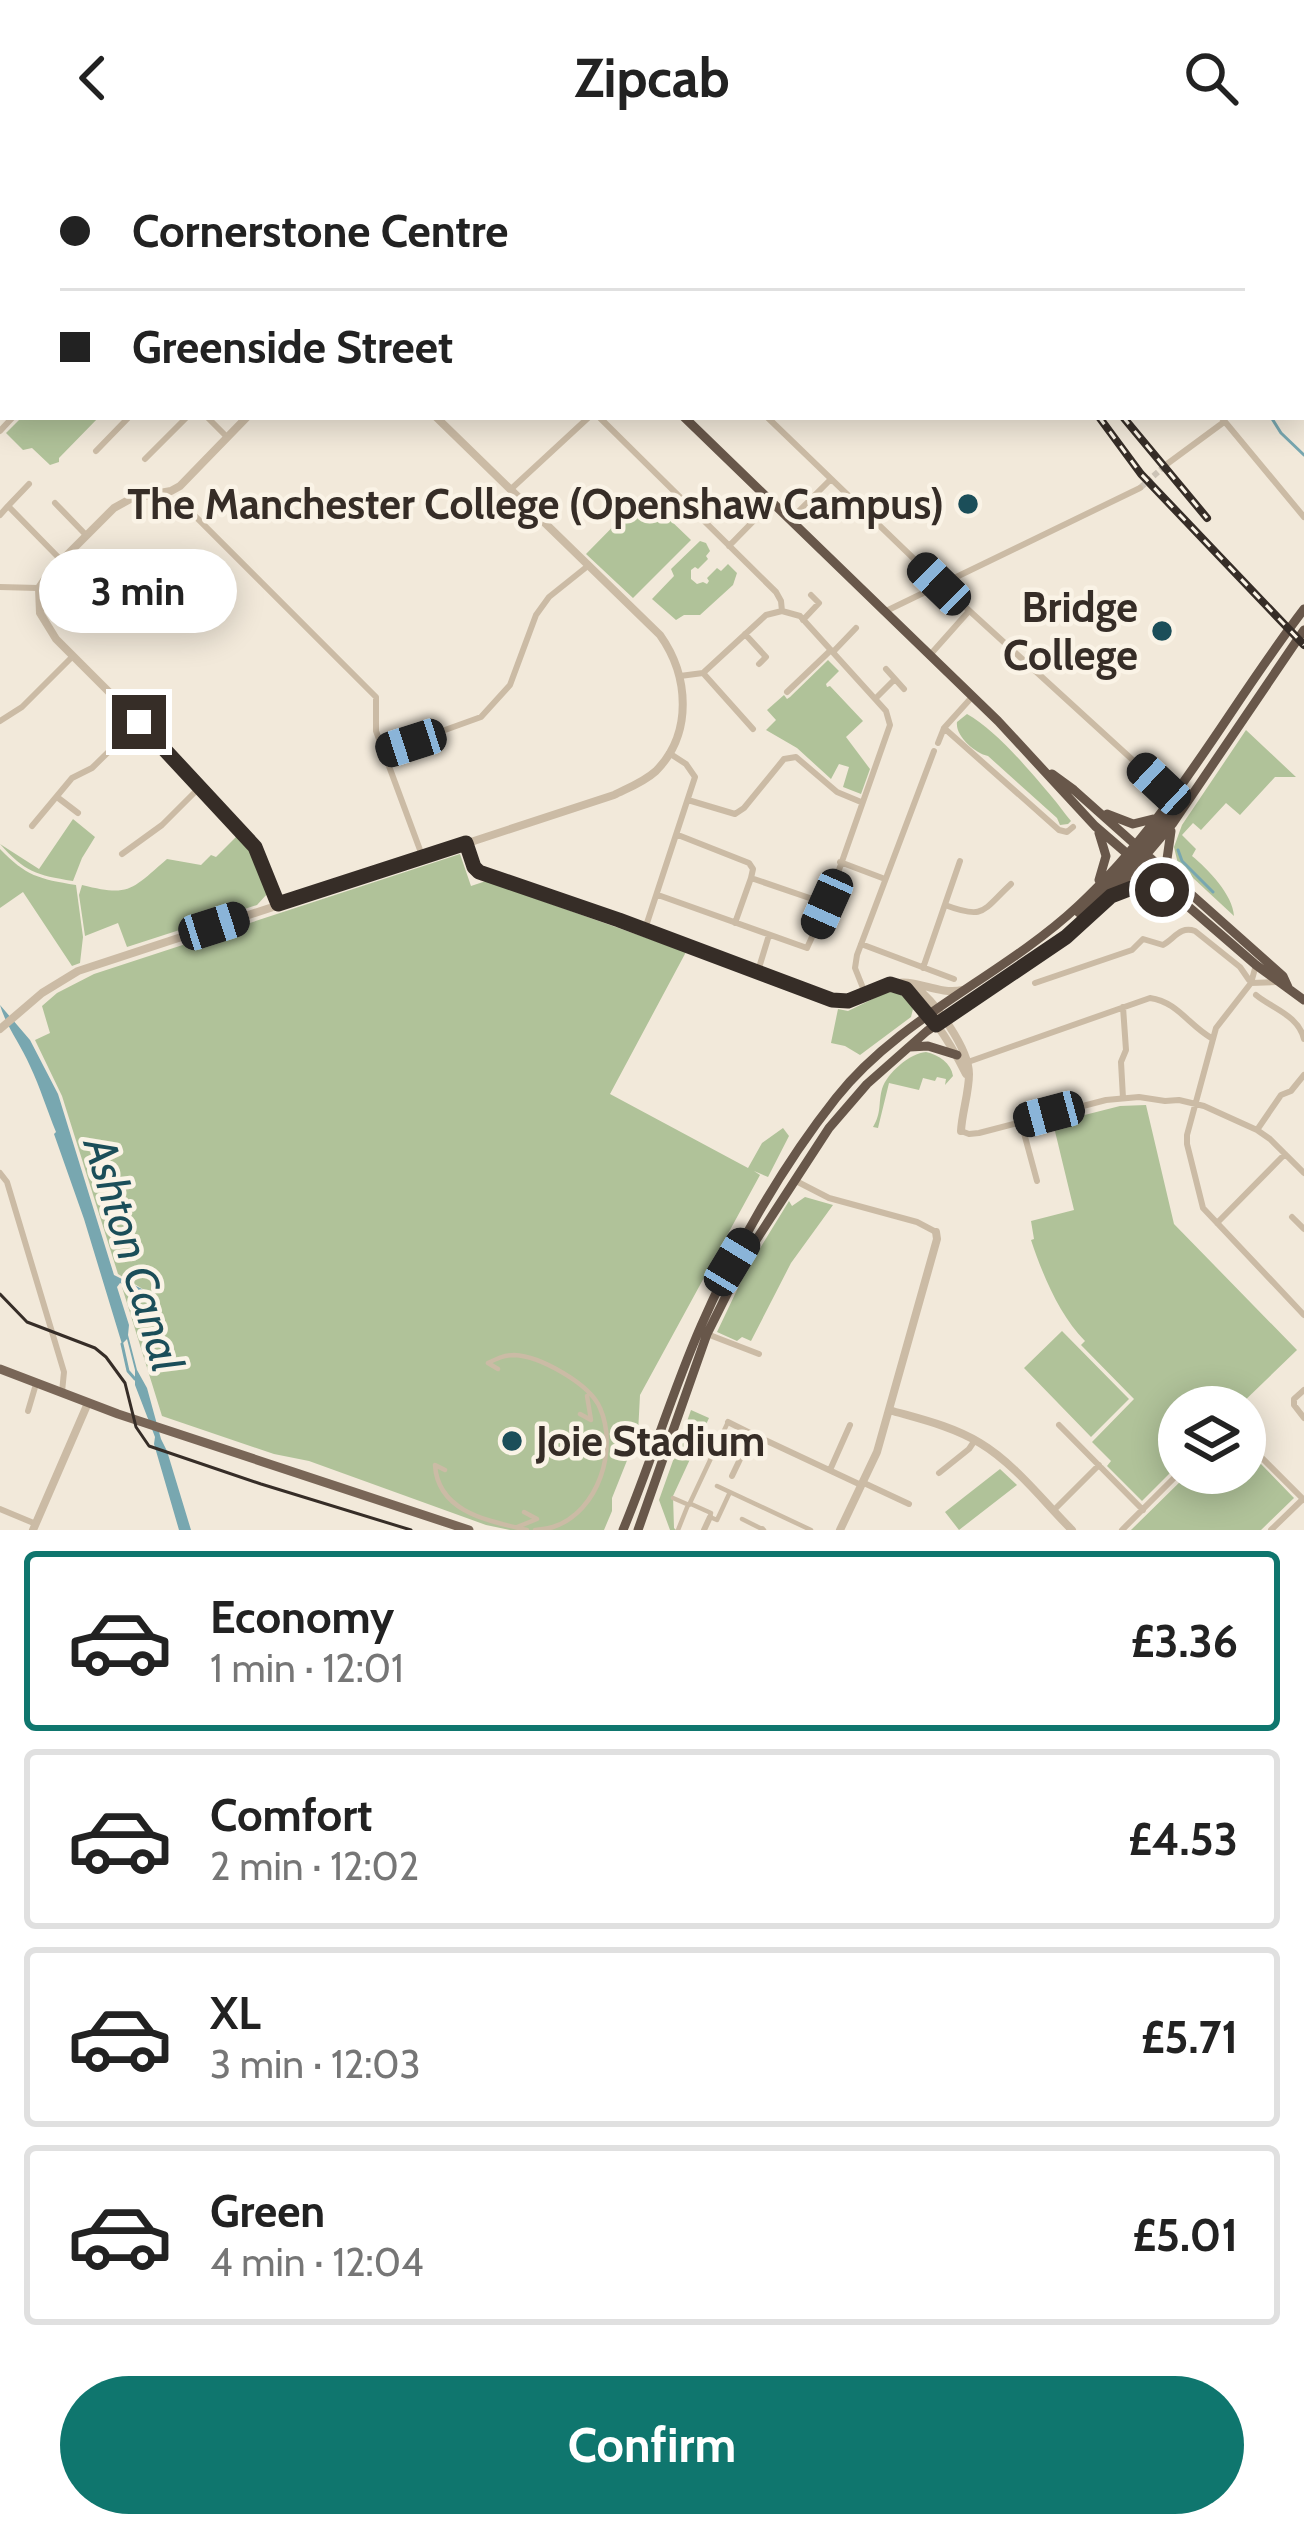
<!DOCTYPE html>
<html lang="en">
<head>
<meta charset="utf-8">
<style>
	body { margin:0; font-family:Cabin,sans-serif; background:#f6f6f6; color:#222; height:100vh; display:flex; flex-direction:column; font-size:45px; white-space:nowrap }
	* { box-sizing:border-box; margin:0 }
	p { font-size:39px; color:#767676 }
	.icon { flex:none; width:66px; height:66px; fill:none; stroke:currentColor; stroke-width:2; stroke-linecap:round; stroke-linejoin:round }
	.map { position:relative; height:1374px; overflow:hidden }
	.drawer { display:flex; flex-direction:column; background:#fff; flex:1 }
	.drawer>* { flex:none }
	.guide { position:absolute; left:0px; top:0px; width:1305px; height:264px; box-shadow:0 6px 30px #0003; display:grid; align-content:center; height:264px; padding:0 60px; background:#fff }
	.fabs { position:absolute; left:1158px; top:1230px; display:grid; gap:24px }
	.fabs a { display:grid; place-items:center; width:108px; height:108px; border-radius:50%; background:#fff; box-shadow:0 6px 30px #0003; font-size:60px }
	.end { position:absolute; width:54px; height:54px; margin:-27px; border:15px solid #362d27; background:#fff; box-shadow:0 0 0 6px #fff }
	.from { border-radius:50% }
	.bubble { position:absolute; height:84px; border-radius:42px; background:#fff; box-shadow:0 6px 30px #0003; font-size:39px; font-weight:700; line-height:84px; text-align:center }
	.car { position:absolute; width:36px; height:72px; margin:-36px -18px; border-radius:15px; box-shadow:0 0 9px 3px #0007; background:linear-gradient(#222 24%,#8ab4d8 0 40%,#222 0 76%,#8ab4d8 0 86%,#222 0) }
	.guide b { display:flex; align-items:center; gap:42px; height:114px; font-size:45px }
	.guide b+b { border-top:3px solid #e0e0e0 }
	.guide i { width:30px; height:30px; background:#222 }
	ul { padding:21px 0 0; list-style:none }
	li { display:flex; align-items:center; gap:36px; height:180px; margin:0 24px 18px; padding:0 36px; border:6px solid #e0e0e0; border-radius:12px }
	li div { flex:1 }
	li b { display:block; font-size:45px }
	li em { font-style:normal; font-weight:700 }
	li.current { border-color:#0f766e }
	li>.icon { width:108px; height:108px; stroke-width:1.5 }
	.button { display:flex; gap:24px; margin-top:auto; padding:24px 60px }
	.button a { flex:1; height:138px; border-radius:72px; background:#0f766e; color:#fff; font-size:48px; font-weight:700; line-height:138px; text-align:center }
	header { display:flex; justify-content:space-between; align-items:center; height:156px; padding:0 60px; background:#fff; font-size:54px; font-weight:700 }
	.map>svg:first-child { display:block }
</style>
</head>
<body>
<header><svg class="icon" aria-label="back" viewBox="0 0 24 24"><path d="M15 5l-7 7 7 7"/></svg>Zipcab<svg class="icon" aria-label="search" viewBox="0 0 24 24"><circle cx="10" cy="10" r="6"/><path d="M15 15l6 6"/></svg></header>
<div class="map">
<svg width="1304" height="1374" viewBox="0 0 1304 1374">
	<rect width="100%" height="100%" fill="#f2e9da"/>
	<!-- green -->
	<path fill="#b0c299" d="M22 261H99L59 302V306L50 309 32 292 23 294 6 277Z
		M644 339 691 384 633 442 586 398Z
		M700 385 706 387 710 395 706 400 708 403 698 413 695 411 691 414V423L697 428 703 426 707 428 709 425 707 422 717 412 721 415 728 408 737 417 733 429 700 459H684L676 464 652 443 674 420 671 413Z
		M828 504 839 515 826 528 827 531 830 530 863 565 846 581 870 613 861 638 843 631 849 611 839 608 831 623 797 592 766 574 776 564 767 554 784 539 787 543 790 541Z
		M967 558C996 574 1030 615 1052 641 1059 649 1064 657 1071 665L1068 668 1060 669 1057 662 988 600C975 597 955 580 957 566Z
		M1246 574 1296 621H1275L1240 659 1226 647 1201 674 1193 667 1182 679 1196 693 1192 700C1208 713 1233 739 1234 760L1178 708 1174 691 1182 669Z
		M73 663 95 681 82 702 73 725C36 719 25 716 0 688L39 713Z
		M240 677 249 689 268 737 257 749 127 791 118 767 85 780 79 739 82 729C130 741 131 734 167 703L201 709 211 699 216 701Z
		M0 693C26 720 39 723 76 729L83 781 80 807 72 810 23 736 0 752Z
		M460 698 471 730 486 725 686 796 610 938 748 1012 762 987 783 972 789 980 768 1021 754 1015 760 1019 640 1239 638 1277 612 1342V1355L604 1374H510L486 1369 309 1305 274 1298 162 1260 122 1131 142 1142 146 1135 118 1118 62 940 35 884 50 877 42 850 57 837 94 818Z
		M887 836C900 835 908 842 913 853L911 861 860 899 845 890 831 887 838 853 848 855Z
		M926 896C939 899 951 907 953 920L945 929 946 923 937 921 935 925 923 922 919 934 889 927 878 972 873 971C882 956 878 948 882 933 887 917 910 897 926 896Z
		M1146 949 1174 1068 1297 1194 1238 1251H1179V1308L1142 1345 1107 1310 1111 1305 1092 1286 1134 1243 1081 1189 1085 1185C1060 1160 1043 1120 1031 1084L1034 1083 1031 1065 1074 1054 1053 967 1120 950Z
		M805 1041 833 1049 791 1107 751 1185 742 1181 737 1185 717 1176 746 1115 789 1045 792 1050Z
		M1062 1175 1129 1243 1091 1281 1024 1212Z
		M691 1254 709 1262 673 1340 674 1372 676 1374H670L659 1344Z
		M1245 1298 1258 1310 1261 1308 1294 1342 1261 1374H1131L1189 1317H1245Z
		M1000 1313 1017 1329 959 1374 945 1356Z"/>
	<!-- water -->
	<path fill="#78a7b0" d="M0 849 30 884 58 938 114 1119 144 1134 143 1138 120 1127 117 1131 129 1169 128 1179 137 1214 147 1232 161 1283 167 1295 191 1374H179L154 1288 155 1281 135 1229V1214L127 1183 122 1188 84 1063 54 978 56 976C47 954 40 931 30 910 21 889 6 870 0 849Z"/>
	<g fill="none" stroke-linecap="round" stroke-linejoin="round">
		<!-- stream -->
		<path stroke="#78a7b0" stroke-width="3" d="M1065 0 1066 3
			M1271 261 1281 277 1304 299
			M1178 694 1182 705 1213 736
			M122 1188 128 1215 135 1223"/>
		<!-- minor-tunnel -->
		<path stroke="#ccc3b6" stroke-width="6" stroke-dasharray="6 3" stroke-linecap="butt" d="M1140 332 1167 308"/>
		<!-- pedestrian -->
		<path stroke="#cbbba5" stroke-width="4.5" d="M498 1213 488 1207C496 1203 504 1199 514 1199 540 1200 590 1228 600 1252 618 1292 599 1356 553 1371 547 1373 541 1373 535 1374
			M580 1258 591 1264 587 1240
			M445 1314 435 1309C438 1357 490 1365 527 1374
			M717 1330 811 1374
			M673 1342 689 1349 728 1266
			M691 1348 711 1357 710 1361 717 1364 730 1336
			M742 1363 764 1374
			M517 1371 537 1363 524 1356
			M678 1374 688 1349"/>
		<!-- minor -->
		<path stroke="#cbbba5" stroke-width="6" d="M44 0 48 3
			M107 0 110 3
			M165 0 169 3
			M330 0 333 3
			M617 0 626 3
			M1179 0 1181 3
			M37 3 38 0
			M1213 3 1217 0
			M0 4 1 0
			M0 11 3 12
			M1302 54 1304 57
			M0 98 3 89
			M1302 98 1304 102
			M0 122 3 125
			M1302 142 1304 140
			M0 174 3 177
			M1302 216 1304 219
			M207 261 227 281
			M599 261 776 436 781 445 782 455
			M767 261 939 427 1159 628
			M1221 261 1304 361
			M0 275 13 261
			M96 295 129 261
			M145 303 187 261
			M1167 308 1224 266
			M29 328 8 350 61 404
			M510 334 589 261
			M55 347 86 379
			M184 349 376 541V575L423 702
			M0 359 8 350
			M791 363 831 323
			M729 390 771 347
			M0 431 38 432
			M884 456 1140 332
			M803 464 819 447 811 439
			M745 478 766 501 759 508
			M833 496 856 472
			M929 500 969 455
			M886 513 904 533
			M703 517 753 573
			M787 536 831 494
			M875 543 895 523
			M0 565 22 551 73 500
			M944 572 1059 674 1067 676 1073 671
			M938 587 944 572 972 541
			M384 596 481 561 510 529 536 459 549 441 589 409
			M57 641 78 657
			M688 644 735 658 744 652 784 603 796 601 837 636 861 646
			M32 670 72 622 92 612 139 566
			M678 679 749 707 753 713 751 722
			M122 698 162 669 200 631
			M840 706 885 723
			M751 722 827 748
			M658 739 807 792 827 748 890 569 886 555 800 460 782 455 766 459 703 517 680 520
			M945 749C985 764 982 755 1011 728
			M735 767 751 722
			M645 773 695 621 686 608 669 597
			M861 788 954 823
			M1256 809 1251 827 1216 872 1187 979V988L1203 1052 1304 1159
			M923 812 960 705
			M758 815 769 779
			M1035 827 1132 794 1143 783 1163 789C1175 782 1180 770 1195 775L1240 811 1249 824
			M1251 827 1277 826
			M865 837 855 812 857 799 934 595
			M1256 839C1273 853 1298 859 1304 883
			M1123 851 1126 894 1121 906 1123 942
			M968 906 1150 842C1178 846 1189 870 1213 883
			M1021 966 1037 1025
			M1257 974 1281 939 1291 935 1304 919
			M961 975 969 978 979 977 1106 944 1139 941 1165 945 1179 944 1204 950 1257 974 1270 983 1304 1017
			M0 1017 7 1026 64 1216 62 1236
			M794 1024 829 1042 917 1066 936 1076
			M1292 1061 1304 1073
			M1217 1067 1285 998
			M707 1178 759 1198
			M1304 1234 1294 1243V1249L1304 1262
			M28 1255 36 1228
			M728 1266 752 1278
			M1059 1269 1143 1354
			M1245 1285 1304 1344
			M830 1314 850 1269
			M939 1317 969 1293 975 1284
			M732 1320 752 1278 861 1329
			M864 1327 909 1348
			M0 1353 36 1368
			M1053 1355 1099 1309
			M704 1374 710 1361
			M762 1374V1373
			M1122 1374 1179 1317
			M1271 1374 1303 1343"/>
		<!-- tertiary -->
		<path stroke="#cbbba5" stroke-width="8" d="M247 261 180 330 171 335 132 342 114 352 49 417 39 432 40 457 56 483 139 566 255 691 277 749
			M466 687 474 711 479 715 619 764 832 844C855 848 873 829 897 827 920 824 937 839 963 834
			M894 830C922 838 953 892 966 918
			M915 831C935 845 969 893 969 918 969 937 962 956 961 975
			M0 873 42 837 78 815 614 639C628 632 644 626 656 615 693 577 689 520 660 479L436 261
			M889 1254C920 1263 952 1270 980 1287 1015 1308 1043 1345 1072 1374
			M33 1374 88 1247
			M840 1374 877 1296 937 1083 936 1076"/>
		<!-- primary -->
		<path stroke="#796657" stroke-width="9" d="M0 1213 118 1258 469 1374"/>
		<!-- trunk -->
		<path stroke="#68574a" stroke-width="9" d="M417 0 420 3
			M684 261 998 565 1095 670 1256 809 1304 844
			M1052 618 1074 634 1283 820 1288 831
			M1107 658 1133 668 1153 663
			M1137 698 1184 641
			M1171 717 1167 703 1171 675
			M1099 724 1106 700 1099 677
			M1114 738 1140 730 1167 737
			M1079 757 1136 703
			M910 891 928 890 957 899
			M623 1374C651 1307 672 1236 701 1170 735 1092 783 1009 836 942 900 861 1003 820 1078 750 1171 664 1228 552 1304 453
			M638 1374 707 1178 747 1098 829 972 867 928 927 875 1066 781 1111 740 1173 667 1304 474"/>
		<!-- tram -->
		<path stroke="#362d27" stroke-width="3" d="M0 1138 27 1166 95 1192 106 1201 125 1227 136 1271 149 1290 261 1328 411 1374"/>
		<!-- rail casing -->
		<g stroke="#362d27" stroke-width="8">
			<path id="rail" d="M941 0 943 3
				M1028 0 1029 3
				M1099 261 1141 318 1304 489
				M1123 261 1207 362"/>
		</g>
		<!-- rail -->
		<use href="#rail" stroke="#faf3e6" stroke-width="3" stroke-dasharray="9" stroke-linecap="butt"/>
	</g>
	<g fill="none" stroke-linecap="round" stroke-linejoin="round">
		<!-- route -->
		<path stroke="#362d27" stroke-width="15" d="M139 566 255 691 278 748 466 687 474 711 479 716 619 764 832 844 848 845 890 828 906 833 936 869 1066 781 1111 740 1137 730 1162 734"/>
	</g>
	<!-- markers -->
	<g fill="#1b4e59" stroke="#faf3e6" stroke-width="4.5">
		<circle cx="968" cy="348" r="12"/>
		<circle cx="1162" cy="475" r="12"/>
		<circle cx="512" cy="1285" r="12"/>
	</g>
	<g text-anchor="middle" stroke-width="9" stroke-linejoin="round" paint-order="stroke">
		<!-- poi labels -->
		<g font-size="42" font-weight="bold" fill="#362d27" stroke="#faf3e6" text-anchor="end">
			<text x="944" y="363">The Manchester College (Openshaw Campus)</text>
			<text x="1138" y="466">Bridge<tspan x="1138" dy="48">College</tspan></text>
			<text x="536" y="1300" text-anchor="start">Joie Stadium</text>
		</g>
		<!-- water labels -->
		<g font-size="45" font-style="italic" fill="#1b4e59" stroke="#faf3e6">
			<text transform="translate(134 1098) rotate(73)" y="16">Ashton Canal</text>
		</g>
	</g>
</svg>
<div class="fabs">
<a><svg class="icon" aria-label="layers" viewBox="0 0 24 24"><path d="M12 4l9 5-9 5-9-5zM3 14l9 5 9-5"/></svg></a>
</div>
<i class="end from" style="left:1162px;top:734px"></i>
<i class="end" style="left:139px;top:566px"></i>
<div class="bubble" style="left:39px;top:393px;width:198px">3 min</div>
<i class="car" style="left:939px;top:428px;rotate:314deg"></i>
<i class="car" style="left:411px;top:587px;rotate:252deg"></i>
<i class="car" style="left:1159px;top:628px;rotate:313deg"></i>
<i class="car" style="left:827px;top:748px;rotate:204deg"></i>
<i class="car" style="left:214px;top:770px;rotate:72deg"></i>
<i class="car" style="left:1049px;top:958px;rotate:255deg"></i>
<i class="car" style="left:732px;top:1106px;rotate:31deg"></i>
<div class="guide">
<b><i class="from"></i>Cornerstone Centre</b>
<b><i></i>Greenside Street</b>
</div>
</div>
<section class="drawer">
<ul>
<li class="current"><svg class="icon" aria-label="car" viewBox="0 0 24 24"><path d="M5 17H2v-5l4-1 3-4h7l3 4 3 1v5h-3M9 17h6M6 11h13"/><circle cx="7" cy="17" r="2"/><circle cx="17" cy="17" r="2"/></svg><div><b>Economy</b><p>1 min · 12:01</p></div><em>£3.36</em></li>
<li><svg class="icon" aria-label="car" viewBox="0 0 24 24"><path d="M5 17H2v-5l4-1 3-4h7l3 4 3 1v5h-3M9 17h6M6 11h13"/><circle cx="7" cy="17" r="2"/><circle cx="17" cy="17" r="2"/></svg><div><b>Comfort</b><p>2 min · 12:02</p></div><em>£4.53</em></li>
<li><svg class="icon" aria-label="car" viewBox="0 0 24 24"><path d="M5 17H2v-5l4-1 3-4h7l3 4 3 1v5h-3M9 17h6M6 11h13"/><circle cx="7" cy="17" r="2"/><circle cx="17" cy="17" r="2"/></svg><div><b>XL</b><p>3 min · 12:03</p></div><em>£5.71</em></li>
<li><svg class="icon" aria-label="car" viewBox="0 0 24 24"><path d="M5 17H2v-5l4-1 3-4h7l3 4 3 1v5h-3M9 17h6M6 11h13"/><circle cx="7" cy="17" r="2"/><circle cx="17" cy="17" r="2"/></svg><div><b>Green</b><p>4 min · 12:04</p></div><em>£5.01</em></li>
</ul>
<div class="button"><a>Confirm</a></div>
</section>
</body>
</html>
